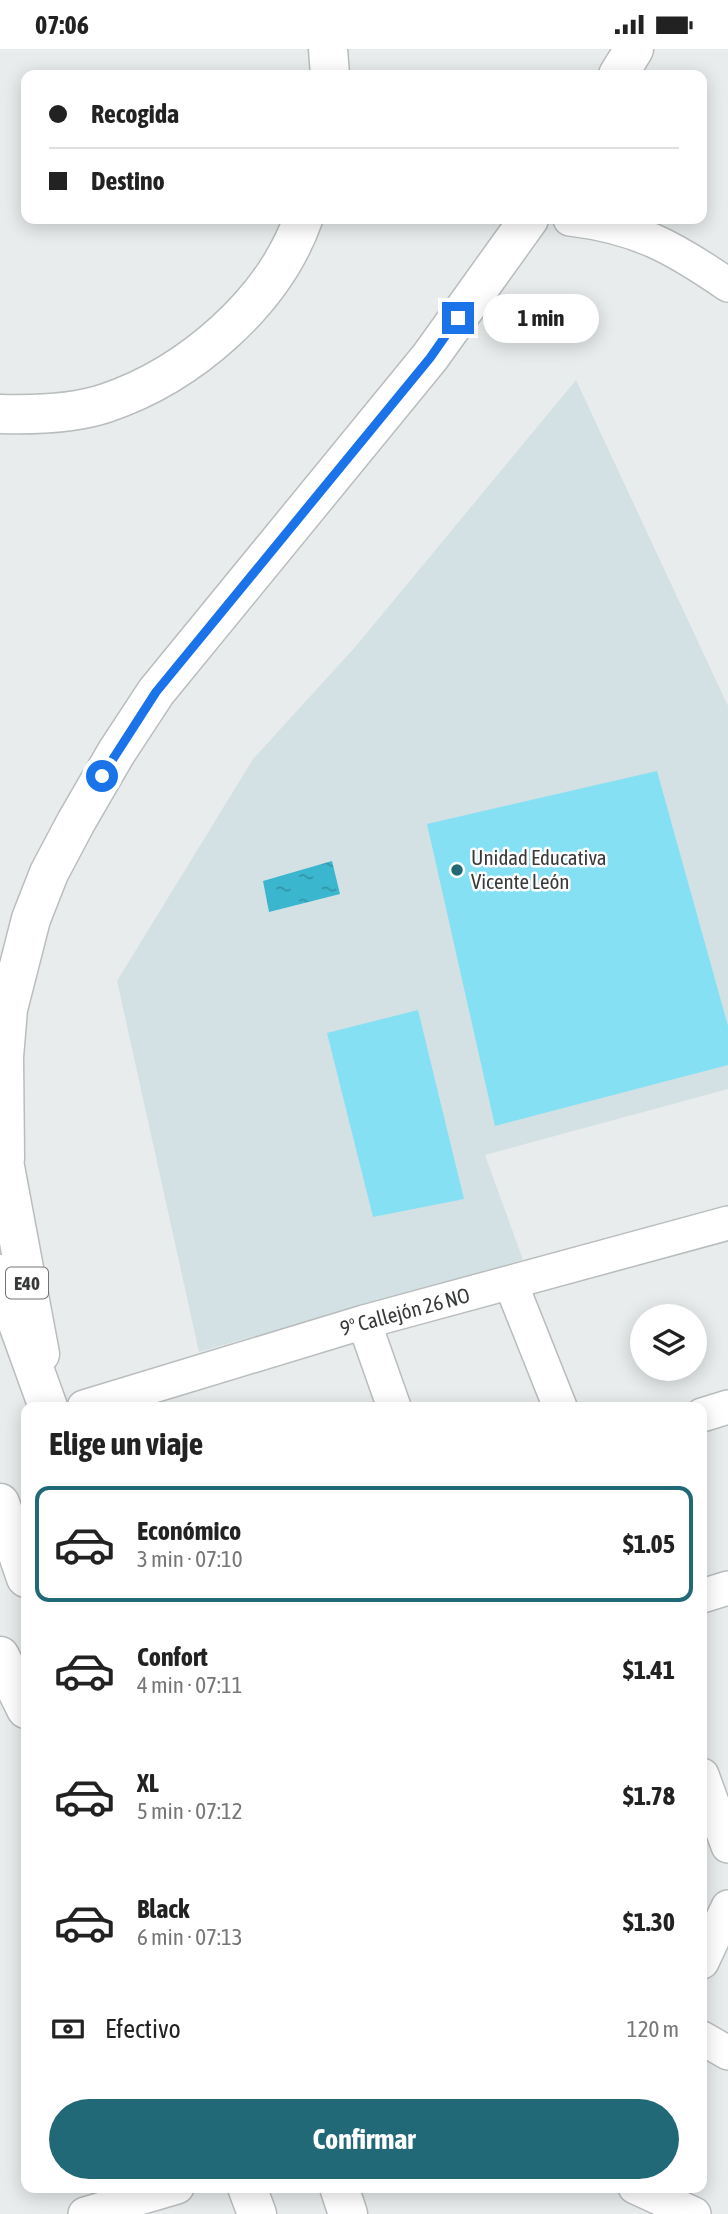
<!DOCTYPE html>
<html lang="es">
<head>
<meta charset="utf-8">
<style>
	body { margin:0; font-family:"Asap Condensed",sans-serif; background:#f2f2f2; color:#222; height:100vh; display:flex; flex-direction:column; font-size:26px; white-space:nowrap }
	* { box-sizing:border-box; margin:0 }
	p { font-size:23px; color:#767676 }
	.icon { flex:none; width:38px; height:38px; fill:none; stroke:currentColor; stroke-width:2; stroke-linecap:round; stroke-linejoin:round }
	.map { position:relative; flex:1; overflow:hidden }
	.drawer { position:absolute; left:21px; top:1353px; width:686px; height:791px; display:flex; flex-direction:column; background:#fff; border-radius:14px; box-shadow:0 4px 18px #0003 }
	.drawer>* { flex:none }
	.hud { position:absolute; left:21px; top:21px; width:686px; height:154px; border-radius:14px; box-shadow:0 4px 18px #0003; display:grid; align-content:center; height:154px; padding:0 28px; background:#fff }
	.buttons { position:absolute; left:630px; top:1255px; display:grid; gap:14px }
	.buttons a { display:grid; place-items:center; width:77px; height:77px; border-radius:50%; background:#fff; box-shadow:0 4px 18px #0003; font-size:35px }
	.end { position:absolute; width:32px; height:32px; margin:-16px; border:9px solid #1a73e8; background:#fff; box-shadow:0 0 0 4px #fff }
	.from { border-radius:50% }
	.bubble { position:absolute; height:49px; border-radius:24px; background:#fff; box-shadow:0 4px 18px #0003; font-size:23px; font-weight:700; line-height:49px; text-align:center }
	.hud b { display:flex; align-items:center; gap:24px; height:66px; font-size:26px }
	.hud b+b { border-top:2px solid #e0e0e0 }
	.hud i { width:18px; height:18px; background:#222 }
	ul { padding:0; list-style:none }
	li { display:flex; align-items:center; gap:21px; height:116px; margin:0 14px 10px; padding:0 14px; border:4px solid transparent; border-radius:14px }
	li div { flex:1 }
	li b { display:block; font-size:26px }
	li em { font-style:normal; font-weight:700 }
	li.current { border-color:#226977 }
	li>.icon { width:63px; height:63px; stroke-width:1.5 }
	h2 { padding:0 28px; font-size:32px; line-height:84px }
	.pay { display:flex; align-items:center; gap:18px; height:77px; padding:0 28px; font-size:26px }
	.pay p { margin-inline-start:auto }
	.button { display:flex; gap:14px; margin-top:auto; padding:14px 28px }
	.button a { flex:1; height:80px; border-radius:42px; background:#226977; color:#fff; font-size:28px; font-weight:700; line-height:80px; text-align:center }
	.status { display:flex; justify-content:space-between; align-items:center; height:49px; padding:0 35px; background:#fff; direction:ltr }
	.status svg { height:19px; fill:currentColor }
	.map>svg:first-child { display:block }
</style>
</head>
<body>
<div class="status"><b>07:06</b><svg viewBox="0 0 49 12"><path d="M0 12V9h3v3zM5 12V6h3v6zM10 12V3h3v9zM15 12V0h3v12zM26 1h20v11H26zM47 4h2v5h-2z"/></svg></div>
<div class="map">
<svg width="728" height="2165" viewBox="0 0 728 2165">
	<defs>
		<pattern id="water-ripples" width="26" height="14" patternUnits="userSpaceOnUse" patternTransform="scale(1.75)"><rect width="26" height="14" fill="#3ab6ce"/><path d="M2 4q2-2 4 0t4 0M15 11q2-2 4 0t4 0" fill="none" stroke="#3295a8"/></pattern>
	</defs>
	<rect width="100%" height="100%" fill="#e8eced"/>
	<!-- built -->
	<path fill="#d4e1e4" d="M576 331 728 657V1040L485 1106 523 1211 199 1303 117 932 253 710 356 597Z"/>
	<!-- grass -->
	<path fill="#85e0f4" d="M657 722 728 977V1016L495 1077 427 775Z
		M418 961 464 1150 373 1168 327 984Z"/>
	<!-- water -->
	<path fill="url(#water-ripples)" d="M332 812 340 845 269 863 263 832Z"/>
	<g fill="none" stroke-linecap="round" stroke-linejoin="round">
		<!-- minor casing -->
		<g stroke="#b9bdbd" stroke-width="36">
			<path id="minor" d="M570 170C637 178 673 198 728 236
				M511 1235 560 1358
				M364 1273 394 1358
				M84 1358 364 1273 728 1174
				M702 1366 728 1358
				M702 1547 728 1539
				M702 1726 728 1797
				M702 1913 728 1858
				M702 1989 728 2004
				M635 2138 694 2165
				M85 2165 177 2138"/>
		</g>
		<!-- major casing -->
		<g stroke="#b9bdbd" stroke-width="41">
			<path id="major" d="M328 0 330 26
				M618 26 634 0
				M0 365C34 366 74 365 106 354 189 326 273 254 303 170
				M0 1091 40 1305
				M5 1110 4 1008 8 960 31 870 49 824 76 773 116 704 156 643 430 308 529 170
				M0 1607 26 1660"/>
		</g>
		<!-- highway casing -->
		<g stroke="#b9bdbd" stroke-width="41">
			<path id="highway" d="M0 1225 48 1358
				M0 1454 26 1529
				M247 2138 257 2165
				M339 2138 348 2165"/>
		</g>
		<!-- minor -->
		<use href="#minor" stroke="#fff" stroke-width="33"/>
		<!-- major -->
		<use href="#major" stroke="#fff" stroke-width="38"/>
		<!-- highway -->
		<use href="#highway" stroke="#fff" stroke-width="38"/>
	</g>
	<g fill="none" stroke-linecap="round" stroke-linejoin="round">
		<!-- route -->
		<path stroke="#1a73e8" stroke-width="9" d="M102 727 156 643 430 309 458 269"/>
	</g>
	<!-- markers -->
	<circle fill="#226977" stroke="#fff" stroke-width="2.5" cx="457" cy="821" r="7"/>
	<g text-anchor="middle" stroke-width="5" stroke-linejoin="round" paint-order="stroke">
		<!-- shield labels -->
		<rect fill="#fff" stroke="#747475" stroke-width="2" x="6" y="1218.5" width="42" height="31" rx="5"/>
		<g font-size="19" font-weight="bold" fill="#38393a">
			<text x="27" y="1241">E40</text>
		</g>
		<!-- poi labels -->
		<g font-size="21" fill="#38393a" stroke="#fff" text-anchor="start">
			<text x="471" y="816">Unidad Educativa<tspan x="471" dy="24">Vicente León</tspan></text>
		</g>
		<!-- street labels -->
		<g font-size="21" fill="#38393a" stroke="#fff">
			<text transform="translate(405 1263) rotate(-15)" y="7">9° Callejón 26 NO</text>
		</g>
	</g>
</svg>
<div class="buttons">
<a><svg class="icon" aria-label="layers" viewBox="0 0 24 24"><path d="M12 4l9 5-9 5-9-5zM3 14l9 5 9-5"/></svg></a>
</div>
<i class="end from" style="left:102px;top:727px"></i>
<i class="end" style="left:458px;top:269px"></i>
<div class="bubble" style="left:483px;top:245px;width:116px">1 min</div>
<div class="hud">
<b><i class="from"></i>Recogida</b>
<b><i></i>Destino</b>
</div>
<section class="drawer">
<h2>Elige un viaje</h2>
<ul>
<li class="current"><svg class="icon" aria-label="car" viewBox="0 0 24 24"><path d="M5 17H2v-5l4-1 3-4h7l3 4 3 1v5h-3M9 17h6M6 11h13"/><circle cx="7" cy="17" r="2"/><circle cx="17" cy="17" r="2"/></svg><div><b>Económico</b><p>3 min · 07:10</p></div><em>$1.05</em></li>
<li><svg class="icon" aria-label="car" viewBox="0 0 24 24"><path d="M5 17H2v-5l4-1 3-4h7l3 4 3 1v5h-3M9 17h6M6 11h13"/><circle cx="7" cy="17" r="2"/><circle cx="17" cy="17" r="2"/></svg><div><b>Confort</b><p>4 min · 07:11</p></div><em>$1.41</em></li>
<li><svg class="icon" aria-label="car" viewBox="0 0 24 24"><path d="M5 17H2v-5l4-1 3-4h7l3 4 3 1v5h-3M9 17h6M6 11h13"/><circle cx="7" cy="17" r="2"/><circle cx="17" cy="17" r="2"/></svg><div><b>XL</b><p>5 min · 07:12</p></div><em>$1.78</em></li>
<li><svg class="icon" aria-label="car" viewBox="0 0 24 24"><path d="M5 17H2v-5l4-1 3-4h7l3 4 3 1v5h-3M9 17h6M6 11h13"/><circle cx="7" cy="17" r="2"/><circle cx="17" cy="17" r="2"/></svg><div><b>Black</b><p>6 min · 07:13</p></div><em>$1.30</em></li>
</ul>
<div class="pay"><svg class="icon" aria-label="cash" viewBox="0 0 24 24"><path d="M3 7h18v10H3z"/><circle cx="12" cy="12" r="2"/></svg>Efectivo<p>120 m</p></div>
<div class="button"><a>Confirmar</a></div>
</section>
</div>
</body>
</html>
